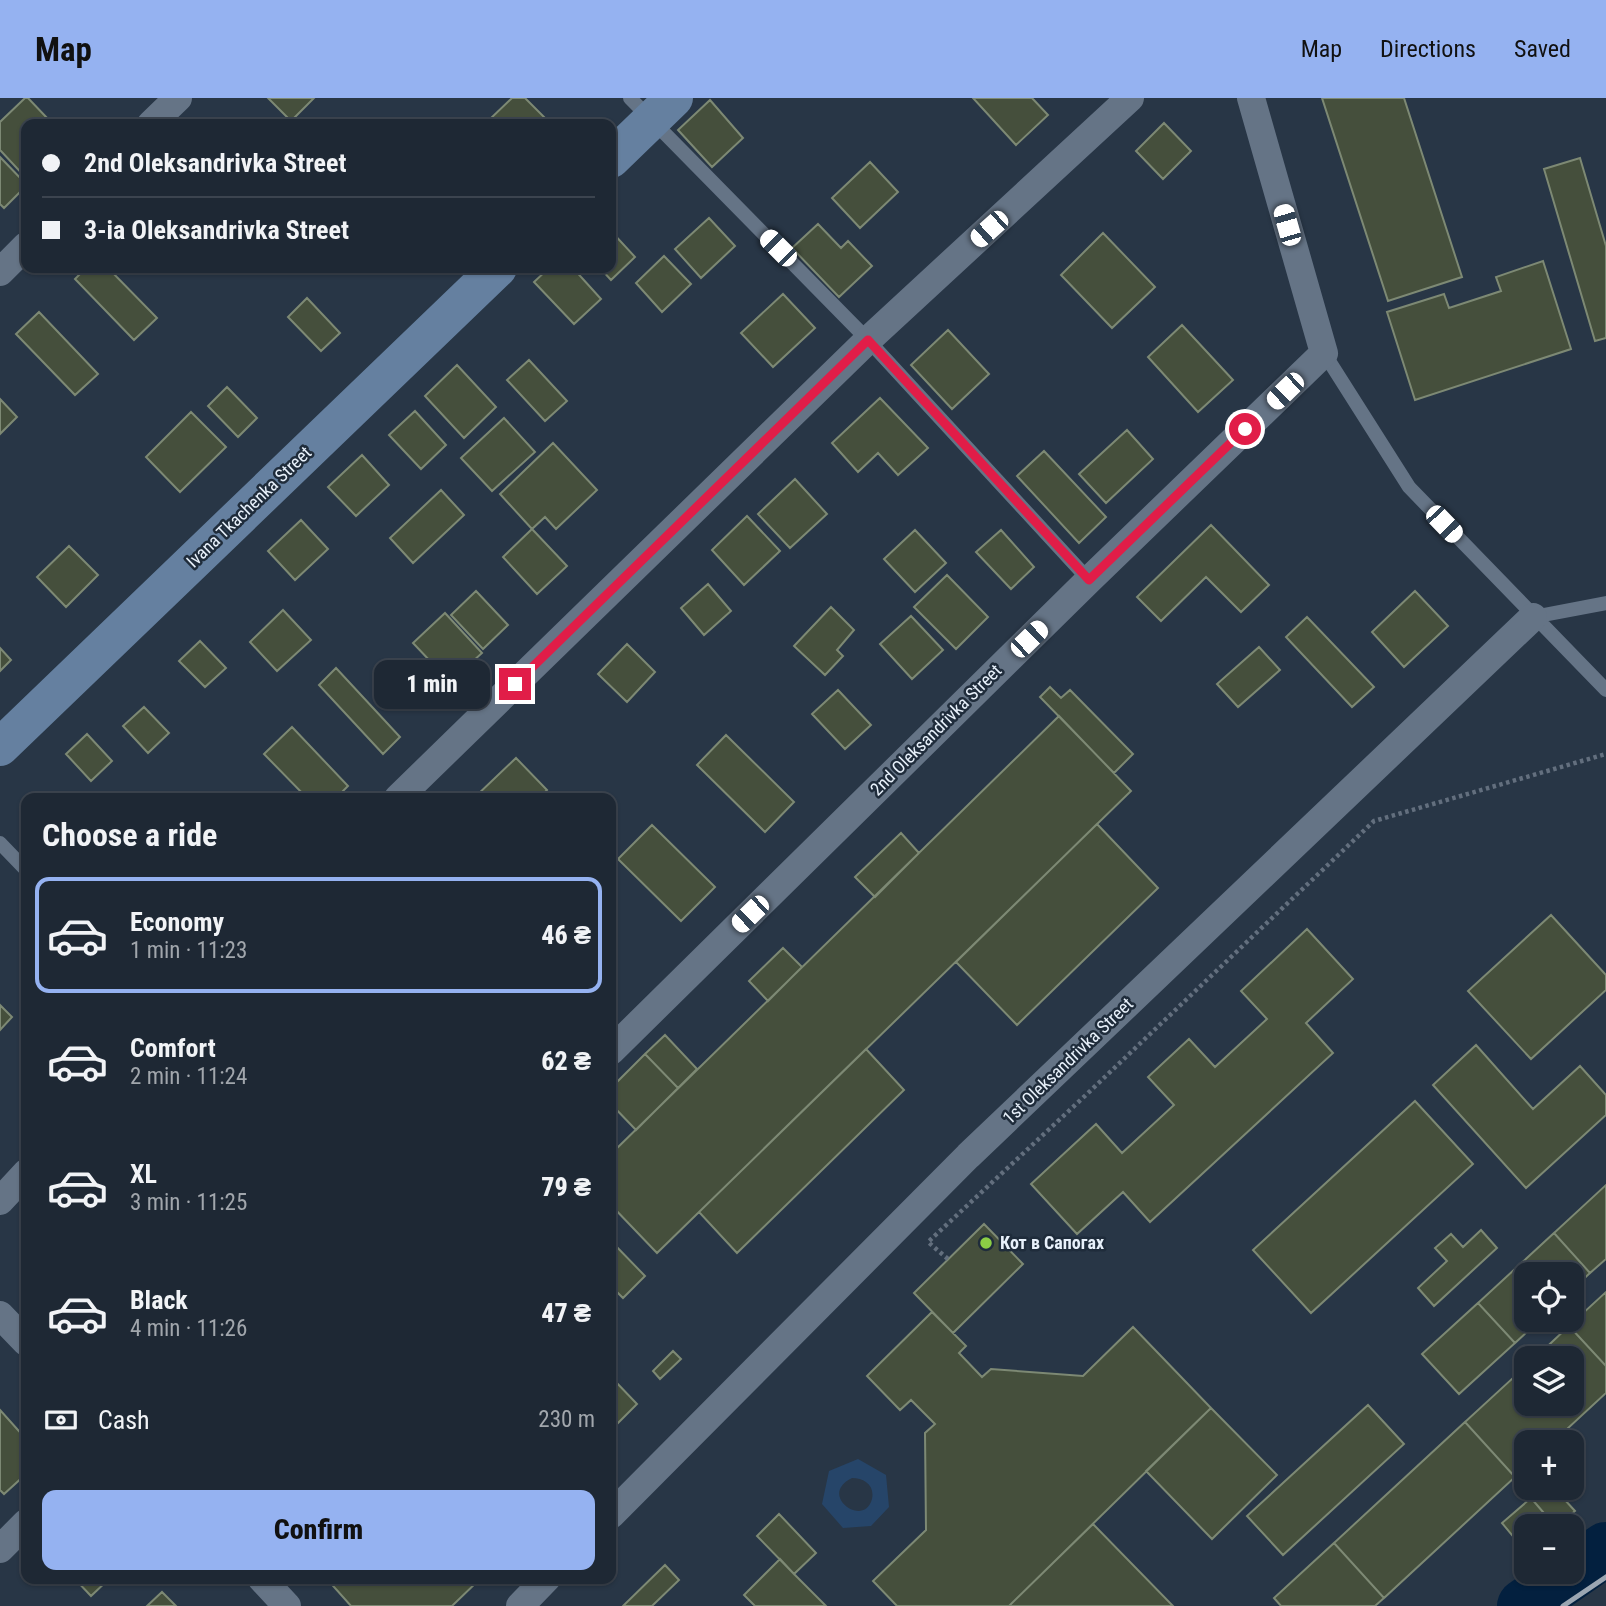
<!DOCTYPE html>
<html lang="en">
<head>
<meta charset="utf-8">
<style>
	body { margin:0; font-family:"Roboto Condensed",sans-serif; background:#26303c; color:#f1f3f6; height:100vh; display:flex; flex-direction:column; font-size:26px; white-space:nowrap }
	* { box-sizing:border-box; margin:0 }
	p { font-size:23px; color:#a1a6ac }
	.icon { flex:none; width:38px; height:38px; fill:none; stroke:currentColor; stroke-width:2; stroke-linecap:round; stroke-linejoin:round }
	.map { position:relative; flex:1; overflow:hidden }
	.side { position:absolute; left:21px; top:695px; width:595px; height:791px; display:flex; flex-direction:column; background:#1e2834; border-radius:14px; box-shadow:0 2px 5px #0004,0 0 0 2px #3c444f }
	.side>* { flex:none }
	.hud { position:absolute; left:21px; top:21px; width:595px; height:154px; border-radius:14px; box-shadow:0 2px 5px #0004,0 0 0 2px #3c444f; display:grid; align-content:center; height:154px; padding:0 21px; background:#1e2834 }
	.buttons { position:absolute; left:1514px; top:1164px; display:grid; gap:14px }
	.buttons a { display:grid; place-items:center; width:70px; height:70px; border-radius:14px; background:#1e2834; box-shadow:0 2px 5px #0004,0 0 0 2px #3c444f; font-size:35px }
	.end { position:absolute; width:32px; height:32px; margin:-16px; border:9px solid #e11d48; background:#fff; box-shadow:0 0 0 4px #fff }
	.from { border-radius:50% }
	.bubble { position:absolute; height:49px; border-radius:14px; background:#1e2834; box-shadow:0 2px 5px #0004,0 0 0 2px #3c444f; font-size:23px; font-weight:800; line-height:49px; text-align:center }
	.car { position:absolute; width:21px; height:42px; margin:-21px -10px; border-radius:9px; box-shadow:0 0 5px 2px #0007; background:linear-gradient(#fff 24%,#345 0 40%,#fff 0 76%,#345 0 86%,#fff 0) }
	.hud b { display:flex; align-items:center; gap:24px; height:66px; font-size:26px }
	.hud b+b { border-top:2px solid #3c444f }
	.hud i { width:18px; height:18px; background:#f1f3f6 }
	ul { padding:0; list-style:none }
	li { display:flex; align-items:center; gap:21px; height:116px; margin:0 14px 10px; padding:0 7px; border:4px solid transparent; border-radius:14px }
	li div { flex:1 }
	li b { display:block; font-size:26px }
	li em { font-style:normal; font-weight:800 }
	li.on { border-color:#95b2f1 }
	li>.icon { width:63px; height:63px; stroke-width:1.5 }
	h2 { padding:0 21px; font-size:32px; line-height:84px }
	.pay { display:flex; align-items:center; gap:18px; height:77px; padding:0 21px; font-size:26px }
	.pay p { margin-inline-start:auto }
	.cta { display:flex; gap:14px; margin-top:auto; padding:14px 21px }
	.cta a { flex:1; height:80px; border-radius:14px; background:#95b2f1; color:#111; font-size:28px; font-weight:800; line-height:80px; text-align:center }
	header { display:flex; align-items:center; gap:42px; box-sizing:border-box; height:98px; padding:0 35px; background:#95b2f1; color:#111 }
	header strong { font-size:33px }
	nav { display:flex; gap:38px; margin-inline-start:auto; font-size:24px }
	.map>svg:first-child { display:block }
</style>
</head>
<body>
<header>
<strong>Map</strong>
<nav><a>Map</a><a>Directions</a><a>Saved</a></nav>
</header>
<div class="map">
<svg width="1606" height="1508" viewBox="0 0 1606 1508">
	<rect width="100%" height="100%" fill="#283646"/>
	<!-- green -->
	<path fill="#264569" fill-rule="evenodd" d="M858 1361 886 1377 889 1409 871 1428 843 1430 822 1406 829 1373ZM852 1380C864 1380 875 1387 872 1401 864 1431 817 1397 852 1380Z"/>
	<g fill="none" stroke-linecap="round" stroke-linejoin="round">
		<!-- river -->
		<path stroke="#03203f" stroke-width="54" d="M1524 1508 1606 1451"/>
	</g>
	<!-- building -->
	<path fill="#454f3c" stroke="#7d8974" stroke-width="2" d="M25 0H28L48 21 42 26H26V80L0 52V24Z
		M268 0H314L291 23Z
		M512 0H525L551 26H493L489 22Z
		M973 0H1032L1048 17 1016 47Z
		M1322 0H1404L1462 179 1388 203Z
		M710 2 743 40 712 69 678 32Z
		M1164 25 1191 53 1163 81 1136 53Z
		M0 59 26 86V88L4 110 0 106Z
		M1580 60 1606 148V240L1595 243 1544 71Z
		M870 64 898 94 860 130 832 100Z
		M709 120 735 148 701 180 675 151Z
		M818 126 841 150 848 143 872 168 839 199 792 150Z
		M611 133 635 159 611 182 600 170H611Z
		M1103 135 1155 189 1112 230 1061 177Z
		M664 158 691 186 662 214 636 185Z
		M1543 163 1571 251 1415 302 1387 214 1444 196 1449 210 1501 193 1496 179Z
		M86 170H108L157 220 134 242 75 181Z
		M549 170H573L601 201 574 226 534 184Z
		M783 196 815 230 773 269 741 235Z
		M307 200 340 235 321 253 288 219Z
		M39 214 98 276 75 297 16 236Z
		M1182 227 1233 282 1198 314 1148 259Z
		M948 232 989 276 952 311 911 267Z
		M529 262 567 303 545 323 507 282Z
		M457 267 496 309 464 340 425 298Z
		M227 289 257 320 238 339 208 308Z
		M880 300 928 350 898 377 878 355 858 374 832 345Z
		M0 301 17 319 0 336Z
		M415 313 446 347 421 371 389 337Z
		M191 314 226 349 180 394 146 359Z
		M504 320 535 354 492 393 461 360Z
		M1127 332 1153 361 1106 405 1079 376Z
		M553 345 597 392 556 431 545 419 532 431 500 396Z
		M1044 353 1106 419 1079 445 1017 378Z
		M362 357 389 387 356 418 328 389Z
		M795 381 827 416 790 450 758 416Z
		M441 392 464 417 413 465 390 440Z
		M747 418 780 453 744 487 712 452Z
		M301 422 328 451 295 482 268 453Z
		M1211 427 1269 487 1241 514 1206 479 1161 523 1137 499Z
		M532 431 567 468 537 496 503 459Z
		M915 432 946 465 915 494 884 461Z
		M1001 432 1034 469 1011 491 976 454Z
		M69 448 98 477 66 509 37 479Z
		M947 477 988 519 956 551 914 509Z
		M708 486 731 513 704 537 681 510Z
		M476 493 508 527 483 551 451 517Z
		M1415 493 1448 528 1404 569 1372 534Z
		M831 509 854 532 837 552 843 558 825 577 794 548Z
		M283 512 311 542 277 573 250 544Z
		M445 515 482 555 450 584 413 545Z
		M911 518 943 552 912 581 880 546Z
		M1307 519 1374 589 1352 609 1286 539Z
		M200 543 226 570 205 589 179 563Z
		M627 546 655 574 627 604 598 576Z
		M1259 549 1280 572 1238 609 1217 586Z
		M0 550 11 562 0 573Z
		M336 570 400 639 383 656 319 587Z
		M1050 589 1061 600 1070 592 1133 656 1114 675 1040 599Z
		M838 592 871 627 845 651 812 616Z
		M144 609 169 635 148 655 123 628Z
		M1059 618 1131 693 657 1155 611 1107V1056Z
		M292 629 348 688 336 700H307L264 656Z
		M87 636 112 663 91 683 66 656Z
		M726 637 794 704 765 734 697 667Z
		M516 660 547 692 539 700H474Z
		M1097 726 1158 790 1017 927 956 864Z
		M652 727 715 789 681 823 618 761Z
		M901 735 919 755 875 799 855 779Z
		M1551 817 1606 877V892L1531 961 1468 893Z
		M1307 831 1353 881 1306 925 1333 955 1150 1124 1123 1094 1077 1136 1031 1086 1096 1026 1122 1055 1174 1007 1148 979 1189 941 1215 969 1267 921 1241 893Z
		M783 850 802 869 768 903 749 883Z
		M0 907 12 919 0 932Z
		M665 937 697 971 678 990 645 956Z
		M1476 947 1533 1011 1580 968 1606 997V1017L1526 1090 1433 987Z
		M866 951 904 992 737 1155 699 1114Z
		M645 956 678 990 636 1032 611 1006V990Z
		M1415 1003 1473 1066 1311 1215 1253 1152Z
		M1606 1087V1161L1590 1175 1554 1135Z
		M984 1126 1023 1166 953 1235 914 1195Z
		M1481 1132 1497 1150 1434 1208 1418 1190 1447 1163 1435 1150 1451 1136 1463 1149Z
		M1554 1135 1590 1175 1572 1192V1176H1526V1222H1540L1515 1245 1478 1205Z
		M611 1143 645 1178 623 1200 611 1188Z
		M1606 1194V1268L1569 1228Z
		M1478 1205 1515 1245 1459 1296 1422 1256Z
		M932 1214 966 1248 959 1255 982 1279 991 1271 1083 1278 1133 1229 1211 1310 1009 1508H897L873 1483 926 1432 925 1335 935 1326 911 1302 900 1312 867 1278Z
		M1569 1228 1606 1268V1295L1553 1344H1526V1369L1515 1379 1465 1324 1526 1268V1306H1572V1260H1535Z
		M673 1253 681 1261 660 1281 653 1273Z
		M614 1282 637 1306 611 1332V1285Z
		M1368 1307 1404 1346 1283 1457 1247 1418Z
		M1211 1310 1277 1377 1212 1441 1146 1373Z
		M0 1312 26 1341V1376L4 1396 0 1392Z
		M1465 1324 1515 1379 1384 1500 1334 1445Z
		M1543 1390H1554L1575 1413 1557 1428H1555L1531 1400Z
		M1531 1400 1555 1428H1526V1454L1502 1425Z
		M779 1416 816 1455 794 1476 757 1438Z
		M1093 1426 1173 1508H1009Z
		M1334 1445 1384 1500 1375 1508H1281L1274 1500Z
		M780 1461 794 1476 826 1508H755L744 1497Z
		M665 1467 679 1482 652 1508H623Z
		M74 1480H110L91 1498Z
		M326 1480H481L452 1508H351Z
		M162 1494 176 1508H147Z"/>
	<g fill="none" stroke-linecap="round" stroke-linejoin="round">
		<!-- path -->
		<path stroke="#636f7e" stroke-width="4.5" stroke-dasharray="3.5 3.5" stroke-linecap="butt" d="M948 1161 928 1144 1087 996 1374 723 1606 656"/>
		<!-- lane -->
		<path stroke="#657486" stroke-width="14" d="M630 0 868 242 1089 482
			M1324 255 1409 389 1606 592
			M1533 519 1606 505
			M0 745 26 772"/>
		<!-- street -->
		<path stroke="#657486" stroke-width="28" d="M151 26 178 0
			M0 174 26 148
			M398 700 868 242 1130 0
			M611 953 1089 482 1324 255 1251 0
			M0 1103 26 1075
			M0 1217 26 1244
			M611 1417 968 1058 1533 519
			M0 1451 26 1425
			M261 1480 287 1508
			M520 1508 547 1480"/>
		<!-- secondary -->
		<path stroke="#6580a0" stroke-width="38" d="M611 61 674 0
			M0 649 498 170"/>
		<!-- rail -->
		<path stroke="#9ba6b2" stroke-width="5" d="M1563 1508 1606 1479"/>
	</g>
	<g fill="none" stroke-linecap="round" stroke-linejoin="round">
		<!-- route -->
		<path stroke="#e11d48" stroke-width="9" d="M515 586 868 242 1089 482 1245 331"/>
	</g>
	<!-- markers -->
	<circle fill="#8cce45" stroke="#1f2c3b" stroke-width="2.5" cx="986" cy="1145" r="7"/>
	<g text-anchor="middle" stroke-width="5" stroke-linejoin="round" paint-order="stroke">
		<!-- street labels -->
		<g font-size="18" fill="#e8f1fb" stroke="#1f2c3b">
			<text transform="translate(249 409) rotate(-44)" y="6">Ivana Tkachenka Street</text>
			<text transform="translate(936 632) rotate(-45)" y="6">2nd Oleksandrivka Street</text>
			<text transform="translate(1068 963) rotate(-44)" y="6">1st Oleksandrivka Street</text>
		</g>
		<!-- poi labels -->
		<g font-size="18" font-weight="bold" fill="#e8f1fb" stroke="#1f2c3b" text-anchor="start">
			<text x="1000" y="1151">Кот в Сапогах</text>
		</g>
	</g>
</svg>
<div class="buttons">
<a><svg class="icon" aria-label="locate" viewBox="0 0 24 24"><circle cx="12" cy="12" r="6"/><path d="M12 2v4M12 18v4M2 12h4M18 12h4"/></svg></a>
<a><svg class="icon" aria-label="layers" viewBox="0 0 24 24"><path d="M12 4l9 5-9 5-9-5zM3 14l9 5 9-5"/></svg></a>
<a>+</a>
<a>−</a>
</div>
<i class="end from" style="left:1245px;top:331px"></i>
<i class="end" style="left:515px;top:586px"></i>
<div class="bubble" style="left:374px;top:562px;width:116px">1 min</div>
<i class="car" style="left:1287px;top:127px;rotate:344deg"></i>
<i class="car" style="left:989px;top:131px;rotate:228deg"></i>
<i class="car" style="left:778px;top:150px;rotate:315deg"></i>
<i class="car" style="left:1285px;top:293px;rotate:226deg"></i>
<i class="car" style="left:1444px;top:426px;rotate:136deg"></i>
<i class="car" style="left:1029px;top:541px;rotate:46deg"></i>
<i class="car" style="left:750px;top:816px;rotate:226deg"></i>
<div class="hud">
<b><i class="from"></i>2nd Oleksandrivka Street</b>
<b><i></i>3-ia Oleksandrivka Street</b>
</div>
<section class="side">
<h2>Choose a ride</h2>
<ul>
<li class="on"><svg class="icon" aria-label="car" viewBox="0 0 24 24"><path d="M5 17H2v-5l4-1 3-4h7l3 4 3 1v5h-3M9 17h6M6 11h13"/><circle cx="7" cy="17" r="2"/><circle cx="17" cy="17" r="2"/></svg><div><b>Economy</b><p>1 min · 11:23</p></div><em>46 ₴</em></li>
<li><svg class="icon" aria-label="car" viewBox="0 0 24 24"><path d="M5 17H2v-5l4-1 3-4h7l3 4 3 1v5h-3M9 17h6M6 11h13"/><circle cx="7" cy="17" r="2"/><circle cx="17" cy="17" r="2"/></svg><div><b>Comfort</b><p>2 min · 11:24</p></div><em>62 ₴</em></li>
<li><svg class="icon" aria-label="car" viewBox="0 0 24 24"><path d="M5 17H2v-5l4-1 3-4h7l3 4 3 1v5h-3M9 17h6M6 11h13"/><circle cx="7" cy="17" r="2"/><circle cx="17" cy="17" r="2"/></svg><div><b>XL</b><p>3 min · 11:25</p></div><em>79 ₴</em></li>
<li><svg class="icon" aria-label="car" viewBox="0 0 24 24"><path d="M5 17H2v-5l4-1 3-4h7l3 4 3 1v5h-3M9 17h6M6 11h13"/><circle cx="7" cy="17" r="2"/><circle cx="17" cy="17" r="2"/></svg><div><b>Black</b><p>4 min · 11:26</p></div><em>47 ₴</em></li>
</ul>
<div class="pay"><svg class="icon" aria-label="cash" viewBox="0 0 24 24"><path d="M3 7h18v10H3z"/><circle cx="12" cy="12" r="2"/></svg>Cash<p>230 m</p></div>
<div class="cta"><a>Confirm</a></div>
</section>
</div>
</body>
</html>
